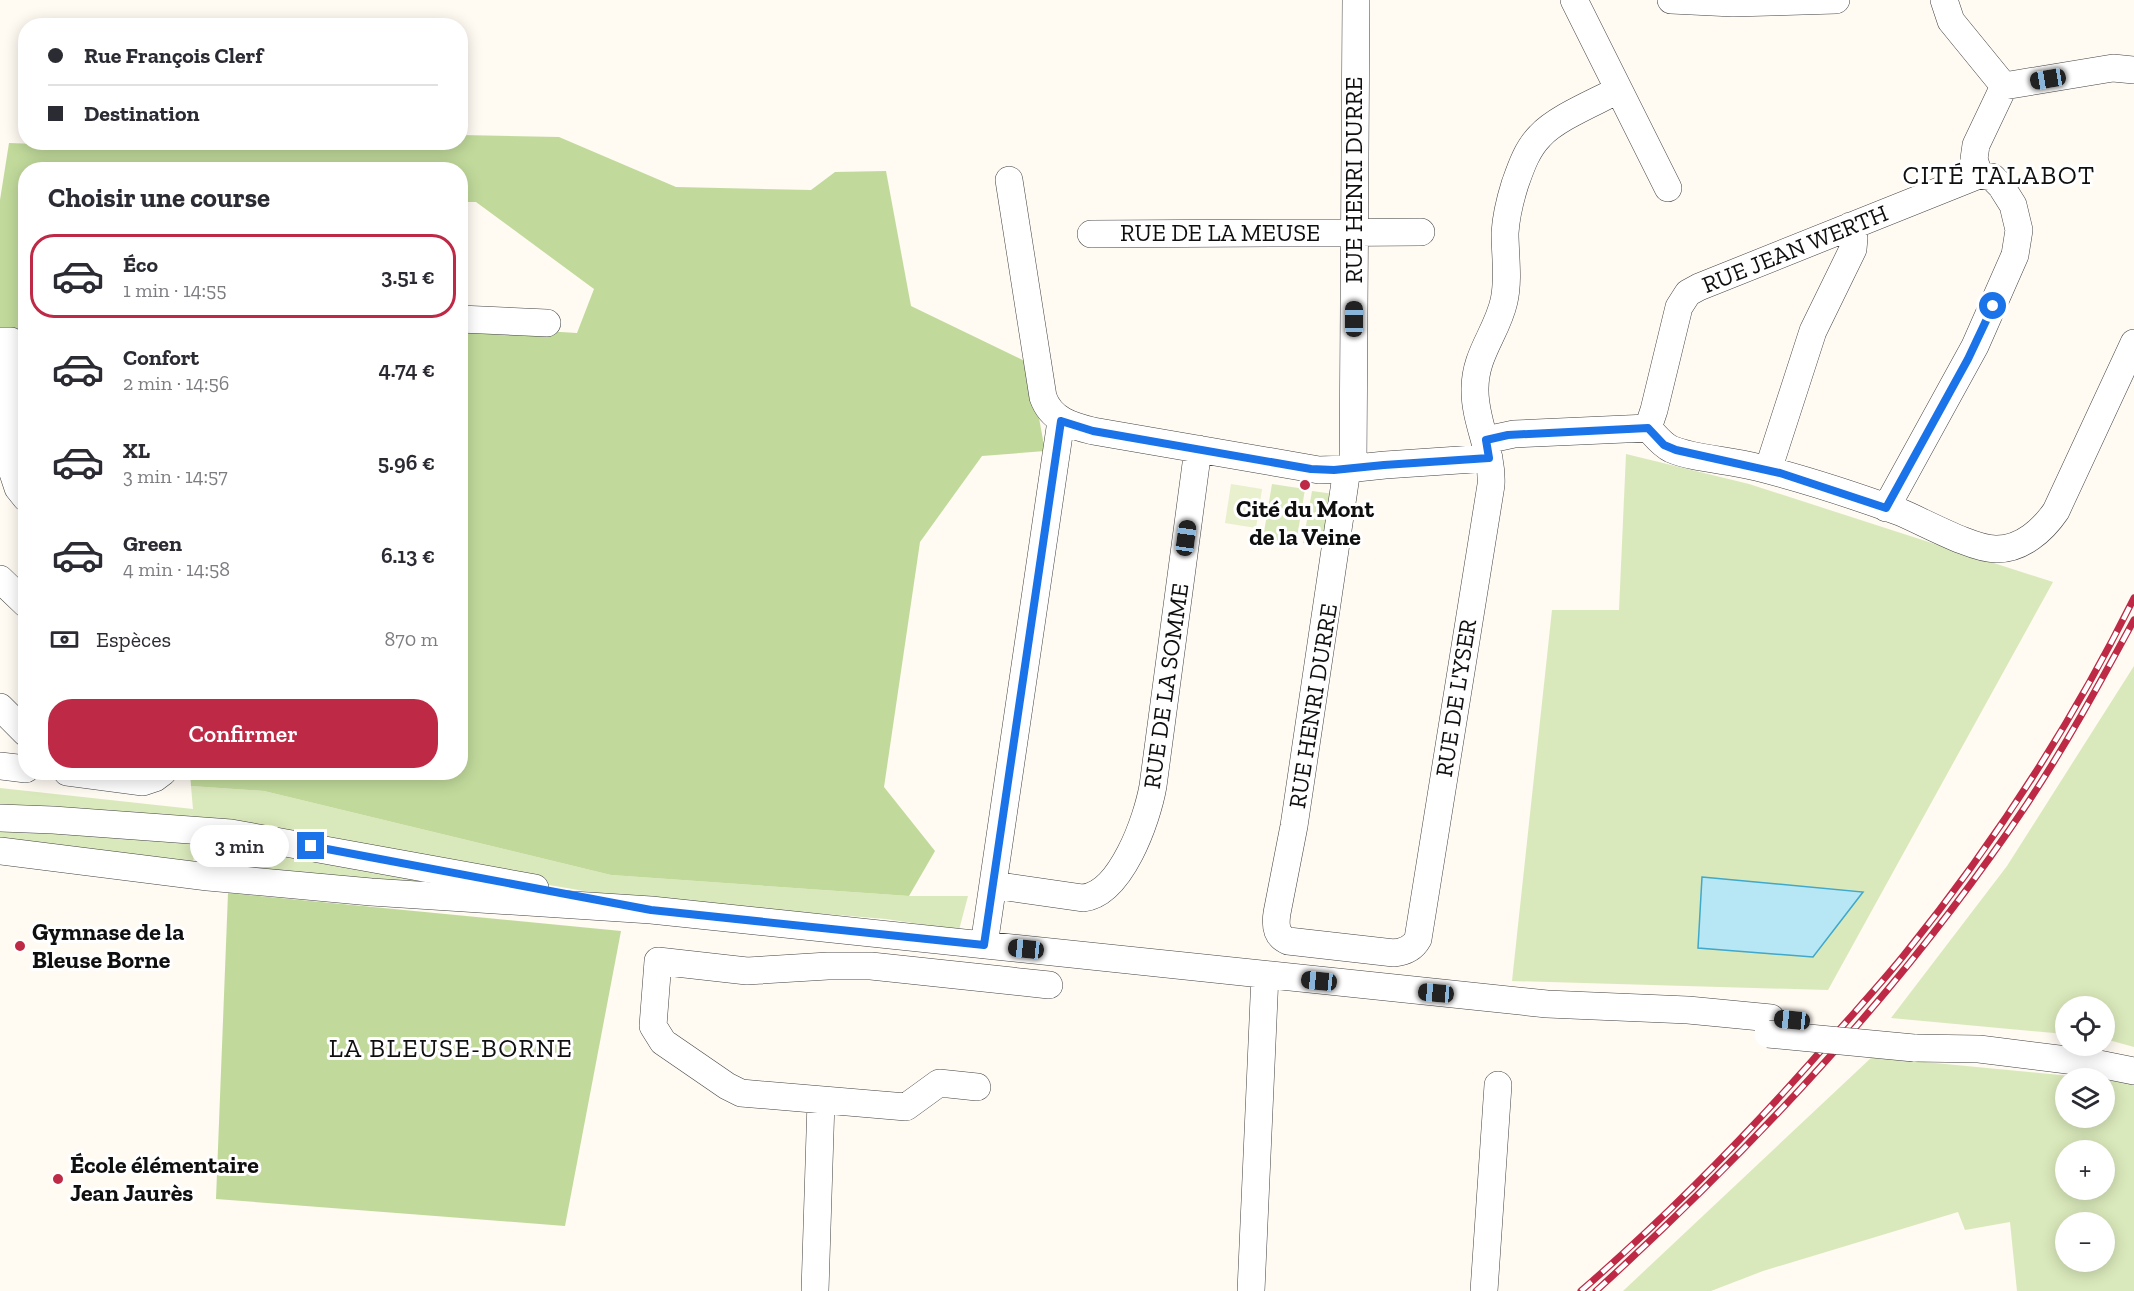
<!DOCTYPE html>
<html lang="fr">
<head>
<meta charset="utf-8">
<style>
	body { margin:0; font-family:"Zilla Slab",serif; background:#f7f7f7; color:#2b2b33; height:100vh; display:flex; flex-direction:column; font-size:22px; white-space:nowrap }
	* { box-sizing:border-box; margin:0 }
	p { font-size:20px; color:#7c7c81 }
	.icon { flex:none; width:33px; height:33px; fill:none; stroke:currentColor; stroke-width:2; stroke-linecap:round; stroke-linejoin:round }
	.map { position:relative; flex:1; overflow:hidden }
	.drawer { position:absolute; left:18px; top:162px; width:450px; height:618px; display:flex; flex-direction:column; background:#fff; border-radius:24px; box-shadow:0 3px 15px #0003 }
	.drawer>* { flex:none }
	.top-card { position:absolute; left:18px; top:18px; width:450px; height:132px; border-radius:24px; box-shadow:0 3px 15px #0003; display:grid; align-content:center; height:132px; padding:0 30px; background:#fff }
	.buttons { position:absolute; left:2055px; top:996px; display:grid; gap:12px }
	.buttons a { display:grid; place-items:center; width:60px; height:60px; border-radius:50%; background:#fff; box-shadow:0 3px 15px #0003; font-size:30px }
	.end { position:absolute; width:27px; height:27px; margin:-14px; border:8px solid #1a73e8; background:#fff; box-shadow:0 0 0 3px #fff }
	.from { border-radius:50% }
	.bubble { position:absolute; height:42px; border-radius:21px; background:#fff; box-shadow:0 3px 15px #0003; font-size:20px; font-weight:600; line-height:42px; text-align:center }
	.car { position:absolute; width:18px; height:36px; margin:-18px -9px; border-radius:8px; box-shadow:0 0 4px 2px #0007; background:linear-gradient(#222 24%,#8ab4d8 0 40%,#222 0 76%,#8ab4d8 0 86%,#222 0) }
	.top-card b { display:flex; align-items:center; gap:21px; height:57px; font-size:22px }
	.top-card b+b { border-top:2px solid #e1e1e2 }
	.top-card i { width:15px; height:15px; background:#2b2b33 }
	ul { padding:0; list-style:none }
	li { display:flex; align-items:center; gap:18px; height:84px; margin:0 12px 9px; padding:0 18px; border:3px solid transparent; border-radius:24px }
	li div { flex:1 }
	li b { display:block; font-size:22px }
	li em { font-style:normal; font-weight:600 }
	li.current { border-color:#be2946 }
	li>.icon { width:54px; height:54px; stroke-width:1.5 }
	h2 { padding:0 30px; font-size:27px; line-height:72px }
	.pay { display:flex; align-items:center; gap:15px; height:66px; padding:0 30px; font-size:22px }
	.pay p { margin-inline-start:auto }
	.primary-button { display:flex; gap:12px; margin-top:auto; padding:12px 30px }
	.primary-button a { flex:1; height:69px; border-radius:24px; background:#be2946; color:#fff; font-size:24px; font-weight:600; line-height:69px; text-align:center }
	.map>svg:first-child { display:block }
</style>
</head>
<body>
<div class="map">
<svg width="2134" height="1291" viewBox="0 0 2134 1291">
	<rect width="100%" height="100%" fill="#fffaf2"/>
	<!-- green -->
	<path fill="#dae9bb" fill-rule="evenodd" d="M1626 454 1749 484 2053 582 1828 990 1512 981 1552 610H1619Z
		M1272 484 1305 489 1296 544 1263 538Z
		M1312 491 1334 494 1326 546 1303 543Z
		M2134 666V1047L2105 1039 2104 1006H2066L2065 1034 1891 1018 2007 866Z
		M191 786 264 791 611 875 909 896H968L959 930 886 919 675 902 602 894 508 878 0 808V788L193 809Z
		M0 824 195 837 193 868 0 844Z
		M243 841 471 886 239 872Z
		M1872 1057 2091 1078H2066V1118H2104L2105 1080 2134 1084V1291H2017L2010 1222 1965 1230 1958 1212 1763 1271 1711 1291H1623ZM2066 1150H2104V1190H2066ZM2066 1222H2104V1262H2066Z"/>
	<!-- forest -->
	<path fill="#c1da9b" d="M461 135 559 137 676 187 811 190 835 172 886 171 911 306 1029 363 1045 451 982 456 920 542 884 787 935 851 909 896 611 875 264 791 191 786 190 773 460 772 461 326 577 333 594 289 476 202H461L460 170H26L25 418 21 332 0 333V200L9 143 146 148 147 142H460Z
		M228 893 621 931 565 1226 216 1199Z"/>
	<!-- pitch -->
	<path fill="#e9f0cd" d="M1231 484 1262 489 1256 528 1225 523Z"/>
	<!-- water -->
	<path fill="#b7e7f5" stroke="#3fa8cb" stroke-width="1.5" d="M1702 877 1863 892 1813 957 1698 948Z"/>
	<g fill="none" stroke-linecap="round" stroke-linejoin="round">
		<!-- minor casing -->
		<g stroke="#424242" stroke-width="28">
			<path id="minor" d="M1574 0 1668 188
				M1671 0 1733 3 1836 0
				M2004 86 2113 68 2134 70
				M1009 180 1043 397C1051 420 1072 426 1093 431L1319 470 1347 469 1385 465 1489 458
				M1091 234 1421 232
				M460 319 547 323
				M0 341H11L13 473 18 488 26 498
				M1648 428 1654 410 1679 307 1688 293 1699 287 1979 175 1974 159 1976 145 2004 86 1951 21 1944 0
				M1486 440 1514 434 1648 428C1655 435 1661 444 1671 449 1694 459 1731 460 1756 467 1804 479 1853 495 1900 512 1924 522 1974 550 1997 549 2022 549 2043 530 2056 511L2134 343
				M1347 469 1294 826 1277 913C1275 926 1276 936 1288 941L1394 953C1405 952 1413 948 1418 939L1491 485C1493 452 1475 423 1475 391 1474 355 1497 333 1504 301 1509 279 1505 255 1505 233 1506 216 1510 200 1515 184 1521 167 1527 149 1540 136 1556 118 1596 102 1618 90
				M1353 469 1356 0
				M1768 470 1813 331 1853 249 1854 238 1850 226
				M1886 508 1975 346 2015 255 2019 230 2013 205 2001 186 1992 177 1979 175
				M0 579 26 604
				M0 707 26 733
				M0 766 26 769
				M67 772 143 782 155 778 163 772
				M0 818 53 820 231 833 535 888
				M0 851 208 877 371 892 651 910 1547 1004 1688 1010 1771 1018
				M993 885 1083 898C1121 894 1147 820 1153 786L1198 449
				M984 945 1061 421
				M1914 1048 1979 1049 2099 1064 2134 1071
				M977 1087 939 1083 906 1107 741 1093 727 1086 663 1042 653 1026 658 961 747 971 828 966H871L1049 985
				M815 1291 821 1101
				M1251 1291 1265 975
				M1484 1291 1498 1085"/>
		</g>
		<!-- minor -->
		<use href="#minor" stroke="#fff" stroke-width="27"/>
		<!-- rail casing -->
		<g stroke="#be2946" stroke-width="7">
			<path id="rail" d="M1581 1291C1673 1211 1759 1123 1839 1030 1861 1005 1883 981 1904 955 1993 845 2071 725 2134 598
				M1596 1291C1756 1145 1906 985 2027 804 2066 745 2100 683 2134 620"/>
		</g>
		<!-- rail -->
		<use href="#rail" stroke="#fff" stroke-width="4.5" stroke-dasharray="14" stroke-linecap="butt"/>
		<!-- minor-bridge casing -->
		<g stroke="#424242" stroke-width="28" stroke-linecap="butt">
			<path id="minor-bridge" d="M1768 1034 1914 1048"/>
		</g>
		<!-- minor-bridge -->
		<use href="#minor-bridge" stroke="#fff" stroke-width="27"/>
	</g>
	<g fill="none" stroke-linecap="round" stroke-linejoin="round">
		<!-- route -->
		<path stroke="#1a73e8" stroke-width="8" d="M311 846 651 910 984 945 1061 421 1093 431 1311 469 1334 470 1384 465 1489 458 1486 440 1508 435 1648 428 1664 445 1676 450 1780 473 1886 508 1968 359 1993 306"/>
	</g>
	<!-- markers -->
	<g fill="#be2946" stroke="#fff" stroke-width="2">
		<circle cx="1305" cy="485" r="6"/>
		<circle cx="20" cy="946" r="6"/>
		<circle cx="58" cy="1179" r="6"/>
	</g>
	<g text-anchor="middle" stroke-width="6" stroke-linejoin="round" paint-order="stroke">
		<!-- street labels -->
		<g font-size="24" fill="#0f0f0f" stroke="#fff">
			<text transform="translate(1354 180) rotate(-90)" y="8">RUE HENRI DURRE</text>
			<text x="1220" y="241">RUE DE LA MEUSE</text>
			<text transform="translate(1795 249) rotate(-22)" y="8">RUE JEAN WERTH</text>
			<text transform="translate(1166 686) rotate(-82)" y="8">RUE DE LA SOMME</text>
			<text transform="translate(1456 698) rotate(-81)" y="8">RUE DE L'YSER</text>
			<text transform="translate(1313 706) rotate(-81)" y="8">RUE HENRI DURRE</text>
		</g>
		<!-- poi labels -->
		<g font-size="24" font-weight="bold" fill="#0f0f0f" stroke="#fff" text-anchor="start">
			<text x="1305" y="517" text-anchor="middle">Cité du Mont<tspan x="1305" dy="28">de la Veine</tspan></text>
			<text x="32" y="940">Gymnase de la<tspan x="32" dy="28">Bleuse Borne</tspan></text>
			<text x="70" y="1173">École élémentaire<tspan x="70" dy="28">Jean Jaurès</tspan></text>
		</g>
		<!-- neighbourhood labels -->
		<g font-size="26" letter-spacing="1.5" fill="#0f0f0f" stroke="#fff">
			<text x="1999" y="184">CITÉ TALABOT</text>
			<text x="451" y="1057">LA BLEUSE-BORNE</text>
		</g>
	</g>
</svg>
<div class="buttons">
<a><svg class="icon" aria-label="locate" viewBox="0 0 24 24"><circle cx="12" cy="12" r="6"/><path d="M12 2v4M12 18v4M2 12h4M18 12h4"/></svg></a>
<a><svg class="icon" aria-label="layers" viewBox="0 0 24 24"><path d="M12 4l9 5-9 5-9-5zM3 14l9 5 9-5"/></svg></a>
<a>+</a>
<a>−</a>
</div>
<i class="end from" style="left:1993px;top:306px"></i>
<i class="end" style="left:311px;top:846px"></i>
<div class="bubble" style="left:190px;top:825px;width:99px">3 min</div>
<i class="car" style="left:2048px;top:79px;rotate:261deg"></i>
<i class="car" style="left:1354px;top:319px;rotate:0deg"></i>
<i class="car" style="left:1186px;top:538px;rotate:8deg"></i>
<i class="car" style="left:1026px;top:949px;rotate:276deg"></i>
<i class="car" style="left:1319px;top:981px;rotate:276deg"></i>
<i class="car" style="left:1436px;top:993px;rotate:275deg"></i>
<i class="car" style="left:1792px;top:1020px;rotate:276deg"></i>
<div class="top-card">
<b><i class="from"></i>Rue François Clerf</b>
<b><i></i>Destination</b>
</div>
<section class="drawer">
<h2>Choisir une course</h2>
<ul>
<li class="current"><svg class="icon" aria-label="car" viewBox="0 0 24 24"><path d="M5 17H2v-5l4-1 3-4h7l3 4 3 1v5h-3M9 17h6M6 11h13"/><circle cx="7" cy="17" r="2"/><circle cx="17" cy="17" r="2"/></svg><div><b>Éco</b><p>1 min · 14:55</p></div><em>3.51 €</em></li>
<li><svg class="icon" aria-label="car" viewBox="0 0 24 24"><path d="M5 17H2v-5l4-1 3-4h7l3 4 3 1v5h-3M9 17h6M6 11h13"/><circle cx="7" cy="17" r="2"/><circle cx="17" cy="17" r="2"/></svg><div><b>Confort</b><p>2 min · 14:56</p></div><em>4.74 €</em></li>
<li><svg class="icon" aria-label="car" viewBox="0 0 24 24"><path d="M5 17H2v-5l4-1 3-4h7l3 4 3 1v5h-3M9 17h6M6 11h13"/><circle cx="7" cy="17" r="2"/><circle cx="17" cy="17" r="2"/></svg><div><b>XL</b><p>3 min · 14:57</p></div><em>5.96 €</em></li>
<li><svg class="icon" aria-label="car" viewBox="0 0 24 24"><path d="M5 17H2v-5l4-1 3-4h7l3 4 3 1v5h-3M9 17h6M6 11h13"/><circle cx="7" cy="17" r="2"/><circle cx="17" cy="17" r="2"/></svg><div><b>Green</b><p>4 min · 14:58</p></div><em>6.13 €</em></li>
</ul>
<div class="pay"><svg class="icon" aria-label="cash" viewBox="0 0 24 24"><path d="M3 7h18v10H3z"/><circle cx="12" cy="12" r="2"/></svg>Espèces<p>870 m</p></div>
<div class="primary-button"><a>Confirmer</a></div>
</section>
</div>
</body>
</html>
